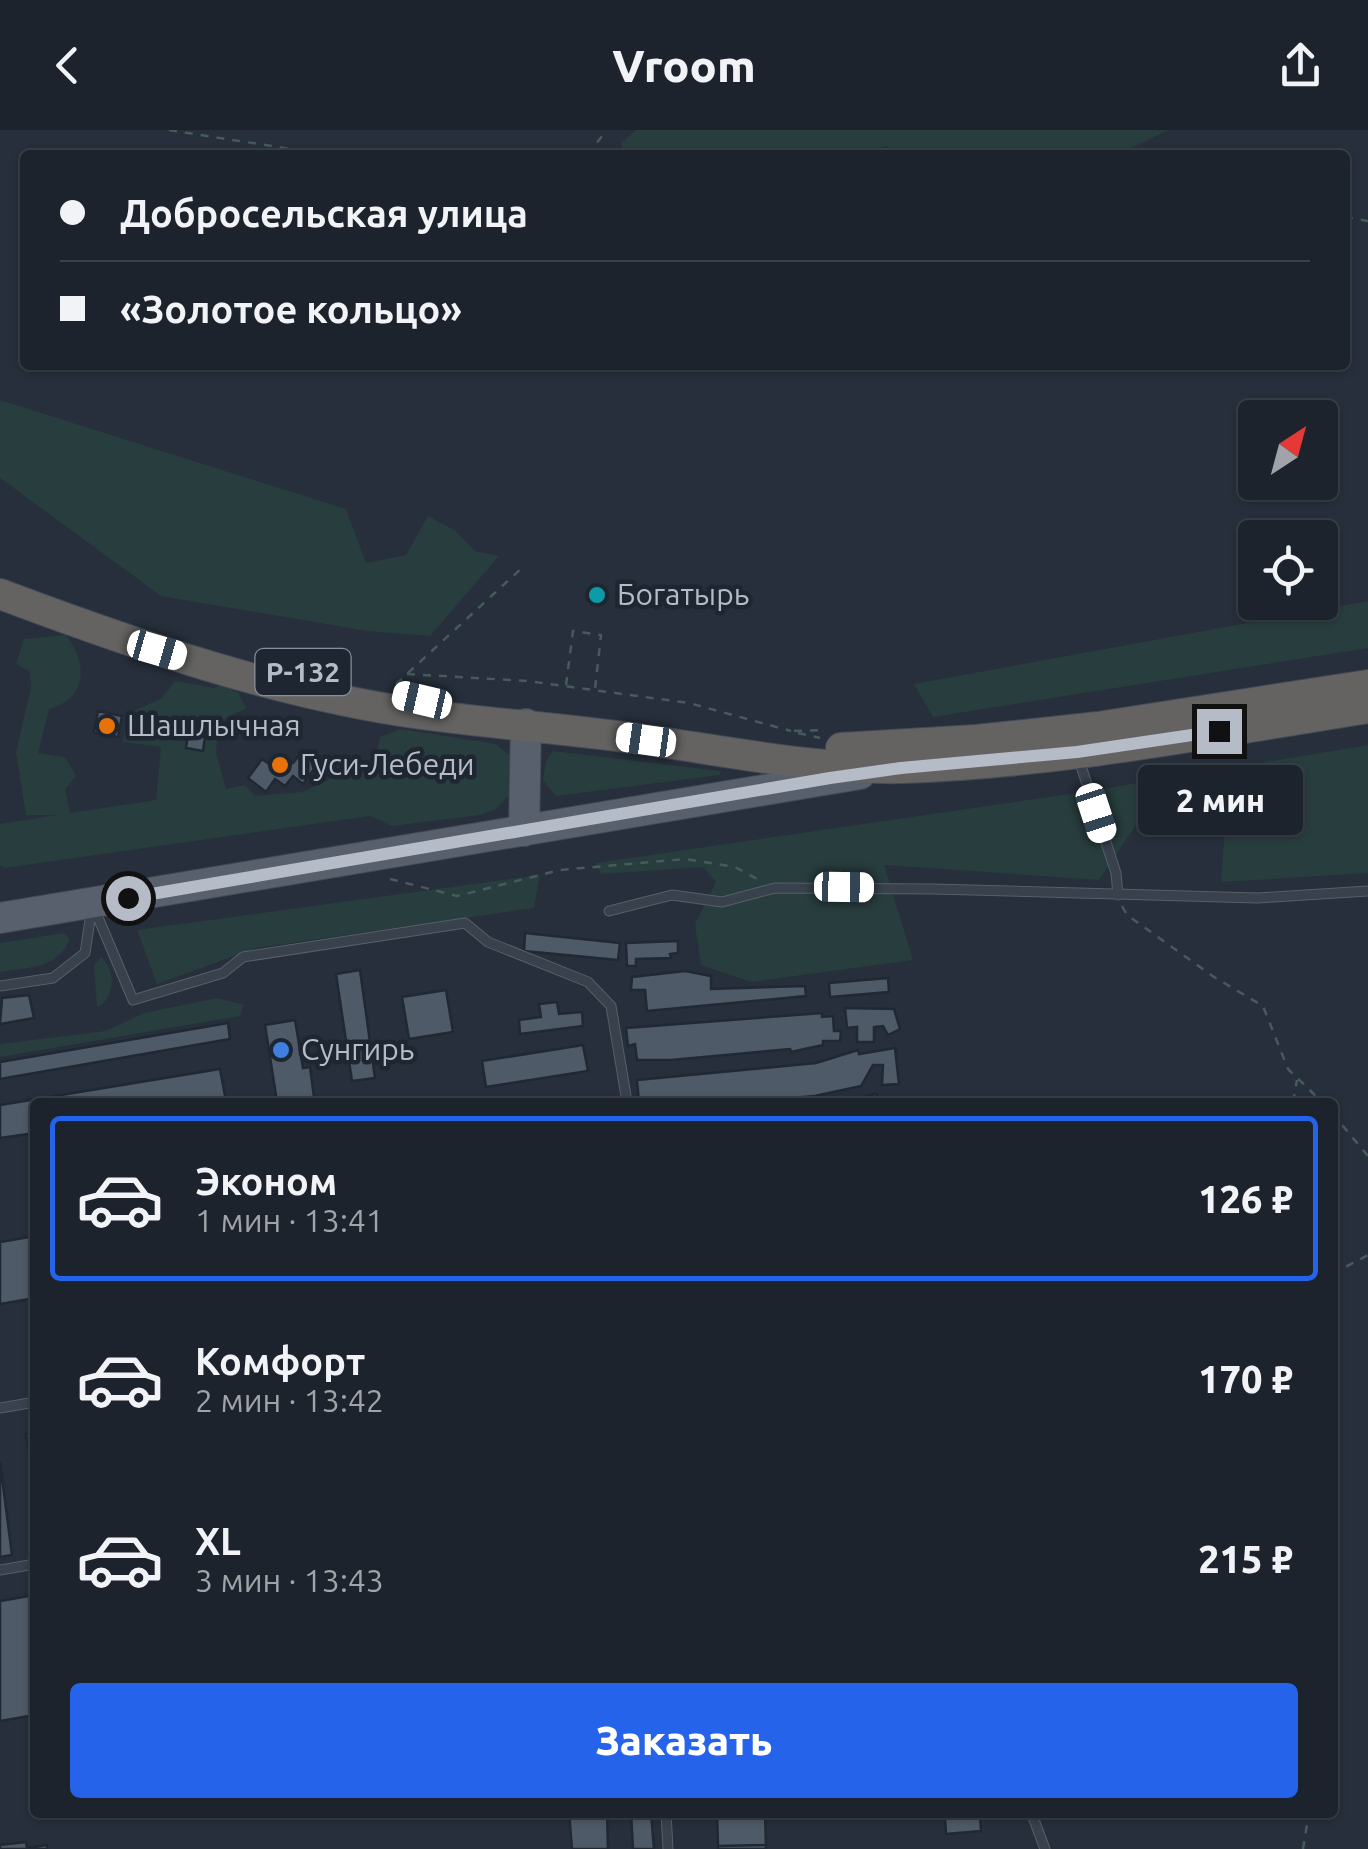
<!DOCTYPE html>
<html lang="ru">
<head>
<meta charset="utf-8">
<style>
	body { margin:0; font-family:Ubuntu,sans-serif; background:#252b34; color:#f1f3f6; height:100vh; display:flex; flex-direction:column; font-size:38px; white-space:nowrap }
	* { box-sizing:border-box; margin:0 }
	p { font-size:32px; color:#a0a4a9 }
	.icon { flex:none; width:55px; height:55px; fill:none; stroke:currentColor; stroke-width:2; stroke-linecap:round; stroke-linejoin:round }
	.map { position:relative; flex:1; overflow:hidden }
	.panel { position:absolute; left:30px; top:968px; width:1308px; height:720px; display:flex; flex-direction:column; background:#1c232c; border-radius:10px; box-shadow:0 2px 8px #0004,0 0 0 2px #3a4048 }
	.panel>* { flex:none }
	.top-card { position:absolute; left:20px; top:20px; width:1330px; height:220px; border-radius:10px; box-shadow:0 2px 8px #0004,0 0 0 2px #3a4048; display:grid; align-content:center; height:220px; padding:0 40px; background:#1c232c }
	.needle { width:65px; rotate:36deg }
	.controls { position:absolute; left:1238px; top:270px; display:grid; gap:20px }
	.controls a { display:grid; place-items:center; width:100px; height:100px; border-radius:10px; background:#1c232c; box-shadow:0 2px 8px #0004,0 0 0 2px #3a4048; font-size:50px }
	.end { position:absolute; width:45px; height:45px; margin:-22px; border:12px solid #b5bcc7; background:#111; box-shadow:0 0 0 5px #111 }
	.from { border-radius:50% }
	.bubble { position:absolute; height:70px; border-radius:10px; background:#1c232c; box-shadow:0 2px 8px #0004,0 0 0 2px #3a4048; font-size:32px; font-weight:800; line-height:70px; text-align:center }
	.car { position:absolute; width:30px; height:60px; margin:-30px -15px; border-radius:12px; box-shadow:0 0 8px 2px #0007; background:linear-gradient(#fff 24%,#345 0 40%,#fff 0 76%,#345 0 86%,#fff 0) }
	.top-card b { display:flex; align-items:center; gap:35px; height:95px; font-size:38px }
	.top-card b+b { border-top:2px solid #3a4048 }
	.top-card i { width:25px; height:25px; background:#f1f3f6 }
	ul { padding:18px 0 0; list-style:none }
	li { display:flex; align-items:center; gap:30px; height:165px; margin:0 20px 15px; padding:0 20px; border:5px solid transparent; border-radius:10px }
	li div { flex:1 }
	li b { display:block; font-size:38px }
	li em { font-style:normal; font-weight:800 }
	li.active { border-color:#2563eb }
	li>.icon { width:90px; height:90px; stroke-width:1.5 }
	.primary-button { display:flex; gap:20px; margin-top:auto; padding:20px 40px }
	.primary-button a { flex:1; height:115px; border-radius:10px; background:#2563eb; color:#fff; font-size:40px; font-weight:800; line-height:115px; text-align:center }
	header { display:flex; justify-content:space-between; align-items:center; height:130px; padding:0 40px; background:#1c232c; font-size:45px; font-weight:800 }
	.map>svg:first-child { display:block }
</style>
</head>
<body>
<header><svg class="icon" aria-label="back" viewBox="0 0 24 24"><path d="M15 5l-7 7 7 7"/></svg>Vroom<svg class="icon" aria-label="share" viewBox="0 0 24 24"><path d="M12 15V3M7 8l5-5 5 5M5 13v7h14v-7"/></svg></header>
<div class="map">
<svg width="1368" height="1719" viewBox="0 0 1368 1719">
	<rect width="100%" height="100%" fill="#262f3b"/>
	<!-- green -->
	<path fill="#283d3e" d="M636 0H1169L1116 25H890L887 16 855 25H624L621 13Z
		M0 270 346 379 366 433 406 425 428 386 454 400 475 421 499 426 430 506 367 501 161 466 0 348Z
		M1368 471V518L933 587 914 554Z
		M66 505C88 533 88 568 49 579L38 623 65 627 76 646 65 659 70 683 156 670 161 617 123 612 127 584 162 568 175 551 214 558 222 555 238 563 246 578 219 592 216 622 226 659 245 655 255 666 303 662 376 627 380 607 401 599 496 614 510 626 514 642 510 664 496 679 480 685 392 696 370 686 4 738 0 735V694L57 685H26L16 622 31 558 30 542 16 534 24 509Z
		M1368 615V743L1221 752 1225 697 1136 695 1099 750 884 735 913 830 751 852 701 835 695 794 716 752 703 737 601 744 595 733 1083 662Z
		M553 621 720 641V645L556 666 543 650 546 631Z
		M540 745 534 778 256 818 157 854 137 800Z
		M64 803 70 809C58 839 29 837 0 842V813Z
		M101 827C116 841 116 867 97 878L94 835Z
		M217 868 244 875 240 886 0 927V914L105 901 144 883Z"/>
	<!-- building -->
	<path fill="#4e5a67" stroke="#202833" stroke-width="2.5" d="M98 581 122 586 118 607 94 602Z
		M188 604 205 607 203 621 186 618Z
		M301 623 317 635 303 654 293 646 285 656 275 649 266 662 248 648 262 629 272 636 281 625 293 633Z
		M525 803 620 813 618 830 524 821Z
		M678 811V823L670 824 671 828 636 829V836H627L626 813Z
		M360 840 375 948 352 951 336 844Z
		M685 841 711 846V859L805 856 806 866 647 881 645 860H631L632 847Z
		M888 848 889 862 830 867 829 853Z
		M446 860 453 902 409 909 402 867Z
		M29 865 34 888 0 894 2 868Z
		M557 872 559 884 582 882 583 896 520 904 519 890 541 887 539 874Z
		M845 878 894 879 900 899 888 905 883 896 874 897V912H857V897L847 898Z
		M822 883V887L833 886 834 901H841L840 911H823V915L791 922 790 919 671 930H637L635 914 628 916 626 898Z
		M295 890 303 938 310 937 314 967 277 972 265 895Z
		M228 893 230 909 0 949V932Z
		M583 915 588 941 486 957 482 931Z
		M895 918 899 954 882 955 883 935H873L861 956 815 966 744 972H639L637 950 816 933 858 920 859 924Z
		M220 939 226 971 35 972V1003L0 1008V975Z
		M876 964 878 968H897L898 972H841Z
		M35 1106V1168L0 1174V1112Z
		M35 1303V1355L26 1304Z
		M0 1332 12 1425 0 1427Z
		M35 1465V1585L0 1591V1471Z
		M569 1682H607L608 1719H572Z
		M631 1682H651L654 1719H633Z
		M717 1682H765L766 1715 718 1716Z
		M980 1686 981 1701 946 1704 945 1688Z
		M26 1712 27 1718 47 1715V1719H0V1715Z
		M766 1715V1719H718V1716Z"/>
	<g fill="none" stroke-linecap="round" stroke-linejoin="round">
		<!-- service casing -->
		<g stroke="#575f6a" stroke-width="11">
			<path id="service" d="M1079 630 1116 743 1118 765
				M94 778 133 870 223 843 243 827 465 793 488 812 588 852 611 876 627 972
				M609 781 672 765 722 772 775 758 934 759 1258 768 1368 761
				M0 856 53 848 85 823 92 777
				M0 1278 35 1272
				M0 1440 35 1434
				M666 1682 668 1719
				M1031 1682 1045 1719"/>
		</g>
		<!-- primary casing -->
		<g stroke="#424a55" stroke-width="32">
			<path id="primary" d="M524 701 526 594
				M0 788 860 644"/>
		</g>
		<!-- trunk casing -->
		<g stroke="#444c57" stroke-width="32">
			<path id="trunk" d="M0 464C136 515 277 564 421 584 494 594 567 599 640 609 726 621 815 640 903 638 1059 633 1214 602 1368 578
				M841 618 976 610 1098 597 1368 555"/>
		</g>
		<!-- path -->
		<path stroke="#475a5c" stroke-width="2.5" stroke-dasharray="8 8" stroke-linecap="butt" d="M169 0 284 18 364 25
			M587 25 607 0
			M1345 87 1368 91
			M407 544 527 551 689 573 791 601
			M396 554 524 436
			M566 555 573 501 601 505 595 559
			M794 601 825 600
			M798 603 820 608
			M390 749 457 766 560 740 685 729 735 737 759 750
			M1122 776 1127 785 1214 847 1263 876 1288 939 1322 972
			M1293 972 1297 950
			M1332 983 1368 1026
			M1332 1144 1368 1125
			M1332 1582 1339 1588 1332 1603
			M1303 1719 1309 1682"/>
		<!-- service -->
		<use href="#service" stroke="#39414c" stroke-width="9"/>
		<!-- primary -->
		<use href="#primary" stroke="#57606c" stroke-width="30"/>
		<!-- trunk -->
		<use href="#trunk" stroke="#646362" stroke-width="30"/>
	</g>
	<g fill="none" stroke-linecap="round" stroke-linejoin="round">
		<!-- route -->
		<path stroke="#b5bcc7" stroke-width="12" d="M128 768 830 648 901 638 1077 622 1219 601"/>
	</g>
	<!-- markers -->
	<circle fill="#0f9aa8" stroke="#1e2631" stroke-width="4" cx="597" cy="465" r="10"/>
	<g fill="#e8710a" stroke="#1e2631" stroke-width="4">
		<circle cx="107" cy="596" r="10"/>
		<circle cx="280" cy="635" r="10"/>
	</g>
	<circle fill="#3f7fe0" stroke="#1e2631" stroke-width="4" cx="281" cy="920" r="10"/>
	<g text-anchor="middle" stroke-width="9" stroke-linejoin="round" paint-order="stroke">
		<!-- shield labels -->
		<rect fill="#1e2631" stroke="#888f9a" stroke-width="2.5" x="255.5" y="519" width="95" height="46" rx="8"/>
		<g font-size="28" font-weight="bold" fill="#b5bcc7">
			<text x="303" y="552">Р-132</text>
		</g>
		<!-- poi labels -->
		<g font-size="30" fill="#b5bcc7" stroke="#1e2631" text-anchor="start">
			<text x="617" y="475">Богатырь</text>
			<text x="127" y="606">Шашлычная</text>
			<text x="300" y="645">Гуси-Лебеди</text>
			<text x="301" y="930">Сунгирь</text>
		</g>
	</g>
</svg>
<div class="controls">
<a><svg class="needle" viewBox="-14 -14 28 28"><path d="M0-13l5 13h-10z" fill="#e53935"/><path d="M0 13l5-13h-10z" fill="#a0a4a9"/></svg></a>
<a><svg class="icon" aria-label="locate" viewBox="0 0 24 24"><circle cx="12" cy="12" r="6"/><path d="M12 2v4M12 18v4M2 12h4M18 12h4"/></svg></a>
</div>
<i class="end from" style="left:128px;top:768px"></i>
<i class="end" style="left:1219px;top:601px"></i>
<div class="bubble" style="left:1138px;top:635px;width:165px">2 мин</div>
<i class="car" style="left:157px;top:520px;rotate:106deg"></i>
<i class="car" style="left:422px;top:570px;rotate:283deg"></i>
<i class="car" style="left:646px;top:610px;rotate:278deg"></i>
<i class="car" style="left:1096px;top:683px;rotate:162deg"></i>
<i class="car" style="left:844px;top:757px;rotate:91deg"></i>
<div class="top-card">
<b><i class="from"></i>Добросельская улица</b>
<b><i></i>«Золотое кольцо»</b>
</div>
<section class="panel">
<ul>
<li class="active"><svg class="icon" aria-label="car" viewBox="0 0 24 24"><path d="M5 17H2v-5l4-1 3-4h7l3 4 3 1v5h-3M9 17h6M6 11h13"/><circle cx="7" cy="17" r="2"/><circle cx="17" cy="17" r="2"/></svg><div><b>Эконом</b><p>1 мин · 13:41</p></div><em>126 ₽</em></li>
<li><svg class="icon" aria-label="car" viewBox="0 0 24 24"><path d="M5 17H2v-5l4-1 3-4h7l3 4 3 1v5h-3M9 17h6M6 11h13"/><circle cx="7" cy="17" r="2"/><circle cx="17" cy="17" r="2"/></svg><div><b>Комфорт</b><p>2 мин · 13:42</p></div><em>170 ₽</em></li>
<li><svg class="icon" aria-label="car" viewBox="0 0 24 24"><path d="M5 17H2v-5l4-1 3-4h7l3 4 3 1v5h-3M9 17h6M6 11h13"/><circle cx="7" cy="17" r="2"/><circle cx="17" cy="17" r="2"/></svg><div><b>XL</b><p>3 мин · 13:43</p></div><em>215 ₽</em></li>
</ul>
<div class="primary-button"><a>Заказать</a></div>
</section>
</div>
</body>
</html>
